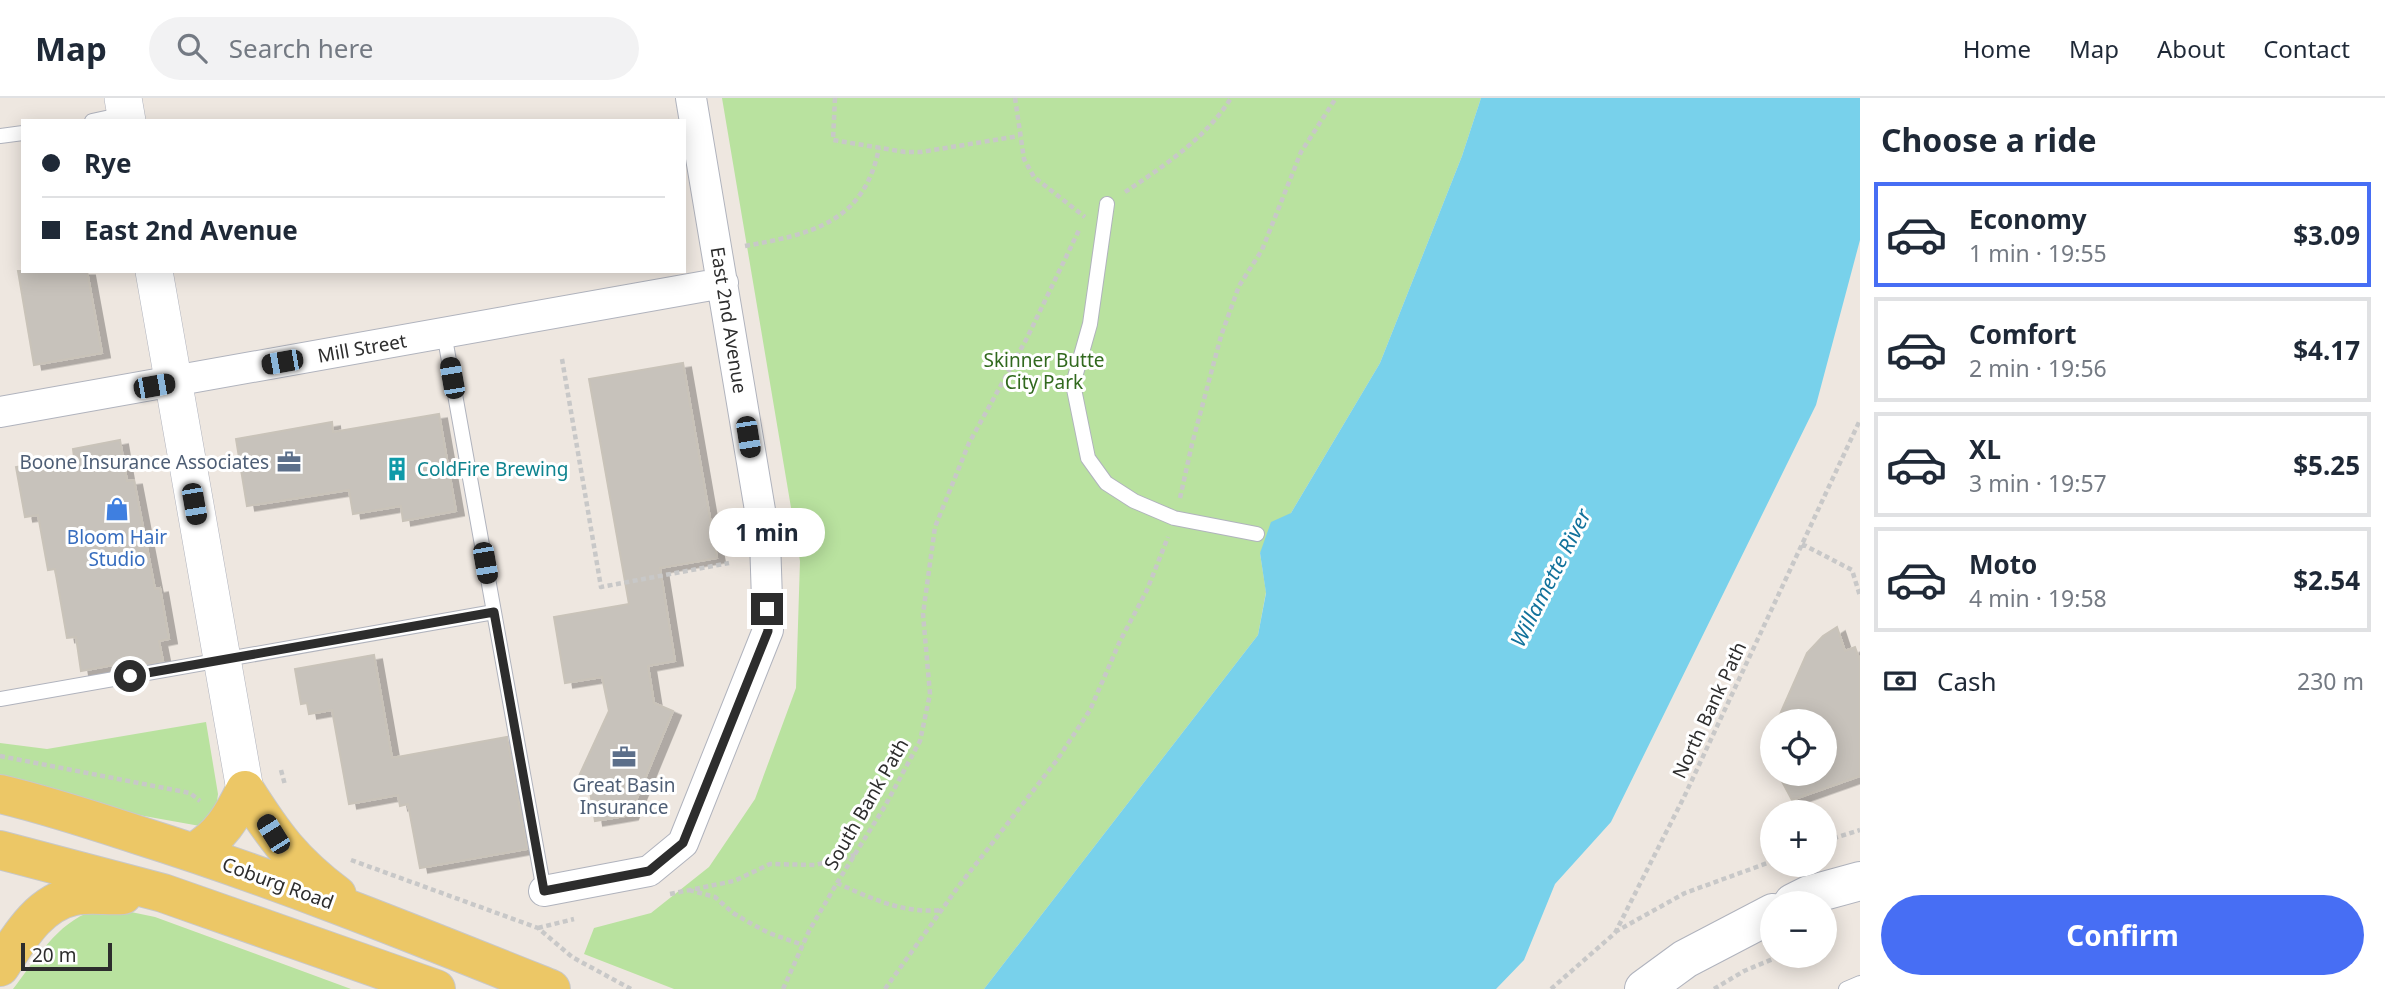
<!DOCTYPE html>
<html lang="en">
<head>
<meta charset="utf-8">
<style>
	body { margin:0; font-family:"Noto Sans",sans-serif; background:#f2f2f3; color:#1f2937; height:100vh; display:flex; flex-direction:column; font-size:26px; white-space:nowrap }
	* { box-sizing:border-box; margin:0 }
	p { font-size:23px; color:#747a83 }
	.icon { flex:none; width:38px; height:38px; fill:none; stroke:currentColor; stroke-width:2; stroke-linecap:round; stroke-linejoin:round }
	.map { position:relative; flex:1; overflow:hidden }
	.details { display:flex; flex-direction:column; background:#fff; width:525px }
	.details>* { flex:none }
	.top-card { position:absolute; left:21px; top:21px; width:665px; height:154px; border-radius:0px; box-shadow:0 4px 18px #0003; display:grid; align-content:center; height:154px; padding:0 21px; background:#fff }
	.fabs { position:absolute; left:1760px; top:611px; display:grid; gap:14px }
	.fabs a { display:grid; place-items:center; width:77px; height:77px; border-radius:50%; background:#fff; box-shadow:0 4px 18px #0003; font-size:35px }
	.scale { position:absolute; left:21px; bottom:18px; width:91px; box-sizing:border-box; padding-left:7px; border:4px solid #2d2d2d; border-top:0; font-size:19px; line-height:24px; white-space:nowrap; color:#2d2d2d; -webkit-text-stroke:5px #fff; paint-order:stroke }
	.end { position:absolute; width:32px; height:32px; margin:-16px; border:9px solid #2d2d2d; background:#fff; box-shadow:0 0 0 4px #fff }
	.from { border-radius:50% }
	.bubble { position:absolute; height:49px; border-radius:24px; background:#fff; box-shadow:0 4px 18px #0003; font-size:23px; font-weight:700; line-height:49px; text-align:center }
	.car { position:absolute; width:21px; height:42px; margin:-21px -10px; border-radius:9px; box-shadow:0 0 5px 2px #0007; background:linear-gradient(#222 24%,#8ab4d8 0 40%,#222 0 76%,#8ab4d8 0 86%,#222 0) }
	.top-card b { display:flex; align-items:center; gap:24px; height:66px; font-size:26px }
	.top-card b+b { border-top:2px solid #e0e1e3 }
	.top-card i { width:18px; height:18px; background:#1f2937 }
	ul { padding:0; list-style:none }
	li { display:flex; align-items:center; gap:21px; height:105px; margin:0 14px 10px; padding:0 7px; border:4px solid #e0e1e3; border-radius:0px }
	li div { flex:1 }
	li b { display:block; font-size:26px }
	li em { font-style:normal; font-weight:700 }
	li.on { border-color:#476ef4 }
	li>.icon { width:63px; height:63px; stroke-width:1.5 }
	h2 { padding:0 21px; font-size:32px; line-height:84px }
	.pay { display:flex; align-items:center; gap:18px; height:77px; padding:0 21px; font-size:26px }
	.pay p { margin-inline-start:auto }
	.button { display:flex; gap:14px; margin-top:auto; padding:14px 21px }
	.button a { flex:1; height:80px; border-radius:42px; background:#476ef4; color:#fff; font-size:28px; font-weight:700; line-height:80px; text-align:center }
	header { display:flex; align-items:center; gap:42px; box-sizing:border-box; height:98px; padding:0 35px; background:#fff; border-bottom:2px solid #e0e1e3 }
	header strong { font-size:33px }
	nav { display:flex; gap:38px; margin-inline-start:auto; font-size:24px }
	.search { width:490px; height:63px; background:#f2f2f3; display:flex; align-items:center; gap:18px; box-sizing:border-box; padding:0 24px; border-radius:38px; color:#747a83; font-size:26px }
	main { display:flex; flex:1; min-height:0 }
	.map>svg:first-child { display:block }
</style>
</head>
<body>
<header>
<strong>Map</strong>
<div class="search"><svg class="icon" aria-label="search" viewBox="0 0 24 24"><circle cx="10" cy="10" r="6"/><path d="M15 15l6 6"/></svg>Search here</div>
<nav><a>Home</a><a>Map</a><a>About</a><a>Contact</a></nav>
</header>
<main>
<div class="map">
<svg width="1860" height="891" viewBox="0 0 1860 891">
	<defs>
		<filter id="shadow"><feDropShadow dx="8" dy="4.5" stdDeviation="0" flood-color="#0004"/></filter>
	</defs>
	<rect width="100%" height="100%" fill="#eee7e0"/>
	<!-- green -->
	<path fill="#b9e29f" d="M722 0H1481L1462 58 1380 265 1291 415 1260 455 1266 494 1258 537 984 891H674L584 856 594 830 651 815 709 769 755 701 796 590 800 463Z
		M206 624 218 696 216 711 200 728 144 718 0 682V645L47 651Z
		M93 813 131 814 155 819 351 891H13C35 863 57 824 93 813Z"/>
	<!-- water -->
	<path fill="#78d1eb" d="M1481 0H1860V142L1816 307 1611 724 1555 786 1524 862 1496 891H984L1258 537 1266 495 1260 455 1271 424 1291 415 1380 265 1462 58Z"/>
	<!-- building -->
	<path fill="#c7c2bb" stroke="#c9c3b9" stroke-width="2" filter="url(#shadow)" d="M18 173H87L102 255 34 267Z
		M683 265 717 460 660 470 675 563 648 568 654 605 673 613 630 717 595 723 588 682 579 678 609 613 602 579 565 585 554 519 629 506 589 281Z
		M439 316 456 413 403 423 401 408 353 416 349 392 247 408 236 341 332 324 333 334Z
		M120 342 127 383 134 382 155 491 160 490 169 541 159 543 163 563 114 571 113 567 81 573 76 539 67 540 55 471 48 472 38 417 25 419 16 369 74 359 73 351Z
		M1837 529 1845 553 1855 549 1860 563V678L1792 702 1778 676H1825V623H1777L1807 555 1823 538Z
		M374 557 392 660 507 639 527 751 420 770 408 706 400 708 398 697 349 706 332 612 309 616 307 605 301 606 295 571Z"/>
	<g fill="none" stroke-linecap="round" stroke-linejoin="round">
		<!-- service casing -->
		<g stroke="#b0b3bd" stroke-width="16">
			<path id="service" d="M92 23 124 16
				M0 38 23 35
				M1107 106 1090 226 1073 286 1088 360 1106 385 1134 403 1174 420 1257 436
				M444 235 544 793
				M0 601 494 514
				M1846 891 1860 885"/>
		</g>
		<!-- minor casing -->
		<g stroke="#b0b3bd" stroke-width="32">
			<path id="minor" d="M0 314 723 185
				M544 793 649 773 683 745 768 532 765 442 691 0"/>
		</g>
		<!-- tertiary casing -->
		<g stroke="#b0b3bd" stroke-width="38">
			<path id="tertiary" d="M123 0 127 23
				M154 173 245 692"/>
		</g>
		<!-- secondary casing -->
		<g stroke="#b0b3bd" stroke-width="40">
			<path id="secondary" d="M1793 805 1809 797 1860 783
				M1644 891 1685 861 1773 815"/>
		</g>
		<!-- primary casing -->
		<g stroke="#c8c8c8" stroke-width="40">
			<path id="primary" d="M245 692C274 738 293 764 337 797
				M0 696C47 707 92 722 138 737 278 781 414 836 551 891
				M0 752 163 795 436 891
				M194 754C220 739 232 719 245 692
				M0 869C18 842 38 805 74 798 90 795 107 798 123 797"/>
		</g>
		<!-- path -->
		<path stroke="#c8c8c8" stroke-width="4.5" stroke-dasharray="5 3.5" stroke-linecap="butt" d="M835 0 833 42 905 54H921L1019 38
			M1015 0 1024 61 1034 79 1085 119
			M1125 94C1164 68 1206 40 1231 0
			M745 148C811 136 864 125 879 50
			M562 261 601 489 729 465
			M1180 400 1192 346 1221 238 1239 188 1262 152 1301 54 1336 0
			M1802 446 1852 472 1860 498
			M0 658 190 695 200 703
			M281 672 285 687
			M1825 743 1860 732
			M351 762 538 830 572 859 631 891
			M837 785C870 800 904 816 941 812
			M689 792 715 799 733 815 750 825 769 835 803 847
			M670 796 734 783 770 766 815 767 855 757
			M538 830 574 821
			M1615 834 1685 795 1773 763
			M783 891 809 833 837 785 885 708 920 643 930 596 923 516 935 429 969 345 1027 240 1079 132
			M885 891 958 789 1057 662 1090 612 1120 543 1147 492 1168 439
			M1551 891 1615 835 1685 697 1860 322
			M1714 891 1744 873 1780 858"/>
		<!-- service -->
		<use href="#service" stroke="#fff" stroke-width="14"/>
		<!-- minor -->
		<use href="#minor" stroke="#fff" stroke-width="30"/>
		<!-- tertiary -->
		<use href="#tertiary" stroke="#fff" stroke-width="37"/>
		<!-- secondary -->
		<use href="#secondary" stroke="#fff" stroke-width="38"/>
		<!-- primary -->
		<use href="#primary" stroke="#ecc766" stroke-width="38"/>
	</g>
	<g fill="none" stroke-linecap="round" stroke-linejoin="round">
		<!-- route -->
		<path stroke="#2d2d2d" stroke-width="9" d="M130 578 494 514 544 793 649 773 683 745 768 533 767 511"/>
	</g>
	<!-- icons -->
	<defs>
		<g id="office-bare" transform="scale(1.89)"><path d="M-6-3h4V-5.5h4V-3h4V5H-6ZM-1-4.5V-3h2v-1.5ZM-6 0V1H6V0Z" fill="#5c6f8a" stroke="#fff" stroke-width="2.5" paint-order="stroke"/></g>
		<g id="building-bare" transform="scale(1.89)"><path d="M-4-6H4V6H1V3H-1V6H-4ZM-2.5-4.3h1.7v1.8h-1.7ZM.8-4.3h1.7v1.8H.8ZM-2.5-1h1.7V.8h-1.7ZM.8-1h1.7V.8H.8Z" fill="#0f9aa8" stroke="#fff" stroke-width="2.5" paint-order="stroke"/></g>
		<g id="shop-bare" transform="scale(1.89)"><path d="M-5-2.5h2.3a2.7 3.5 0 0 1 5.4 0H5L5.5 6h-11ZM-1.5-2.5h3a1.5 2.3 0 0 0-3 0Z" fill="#3f7fe0" stroke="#fff" stroke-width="2.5" paint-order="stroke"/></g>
	</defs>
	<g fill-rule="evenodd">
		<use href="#office-bare" x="289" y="364"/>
		<use href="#building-bare" x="397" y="371"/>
		<use href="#shop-bare" x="117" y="411"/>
		<use href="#office-bare" x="624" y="659"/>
	</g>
	<g text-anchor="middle" stroke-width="6" stroke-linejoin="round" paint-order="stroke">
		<!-- street labels -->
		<g font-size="19" fill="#2d2d2d" stroke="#fff">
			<text transform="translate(729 222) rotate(81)" y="7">East 2nd Avenue</text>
			<text transform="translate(362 250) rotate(-10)" y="7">Mill Street</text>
			<text transform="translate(1709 612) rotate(-65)" y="7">North Bank Path</text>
			<text transform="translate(866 706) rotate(-60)" y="7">South Bank Path</text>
			<text transform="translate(278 785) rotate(20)" y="7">Coburg Road</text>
		</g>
		<!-- park labels -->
		<g font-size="19" fill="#31691e" stroke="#fff">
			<text x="1044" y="269">Skinner Butte<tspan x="1044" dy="22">City Park</tspan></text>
		</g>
		<!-- service labels -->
		<g font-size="19" fill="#4e5e75" stroke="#fff" text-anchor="end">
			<text x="269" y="371">Boone Insurance Associates</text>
			<text x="624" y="694" text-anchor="middle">Great Basin<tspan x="624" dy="22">Insurance</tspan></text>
		</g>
		<!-- culture labels -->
		<g font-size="19" fill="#0d838f" stroke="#fff" text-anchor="start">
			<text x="417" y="378">ColdFire Brewing</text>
		</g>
		<!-- shop labels -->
		<g font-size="19" fill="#366cbe" stroke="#fff">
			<text x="117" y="446">Bloom Hair<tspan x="117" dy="22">Studio</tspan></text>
		</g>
		<!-- water labels -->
		<g font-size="21" font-style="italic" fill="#12729b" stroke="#fff">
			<text transform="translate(1551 480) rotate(-63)" y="7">Willamette River</text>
		</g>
	</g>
</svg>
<div class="fabs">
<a><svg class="icon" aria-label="locate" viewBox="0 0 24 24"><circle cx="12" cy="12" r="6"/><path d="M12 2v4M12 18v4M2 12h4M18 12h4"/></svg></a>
<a>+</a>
<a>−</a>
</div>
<div class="scale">20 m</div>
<i class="end from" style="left:130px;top:578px"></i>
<i class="end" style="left:767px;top:511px"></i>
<div class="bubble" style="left:709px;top:410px;width:116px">1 min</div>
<i class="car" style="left:282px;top:264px;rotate:260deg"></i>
<i class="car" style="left:452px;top:280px;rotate:350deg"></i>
<i class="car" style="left:154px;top:288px;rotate:80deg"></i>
<i class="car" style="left:748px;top:339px;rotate:171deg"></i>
<i class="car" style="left:194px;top:406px;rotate:170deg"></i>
<i class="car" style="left:485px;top:465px;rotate:170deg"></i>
<i class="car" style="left:273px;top:736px;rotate:328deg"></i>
<div class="top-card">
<b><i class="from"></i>Rye</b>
<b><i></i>East 2nd Avenue</b>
</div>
</div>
<section class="details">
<h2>Choose a ride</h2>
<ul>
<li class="on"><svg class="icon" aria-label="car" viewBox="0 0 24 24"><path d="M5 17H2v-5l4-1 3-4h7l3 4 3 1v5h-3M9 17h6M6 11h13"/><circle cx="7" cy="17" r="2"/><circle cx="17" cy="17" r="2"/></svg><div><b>Economy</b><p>1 min · 19:55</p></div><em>$3.09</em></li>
<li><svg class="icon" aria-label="car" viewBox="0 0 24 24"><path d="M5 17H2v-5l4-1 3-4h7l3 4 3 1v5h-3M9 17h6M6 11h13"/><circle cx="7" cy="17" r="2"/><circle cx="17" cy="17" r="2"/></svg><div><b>Comfort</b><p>2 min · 19:56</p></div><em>$4.17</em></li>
<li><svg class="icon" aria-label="car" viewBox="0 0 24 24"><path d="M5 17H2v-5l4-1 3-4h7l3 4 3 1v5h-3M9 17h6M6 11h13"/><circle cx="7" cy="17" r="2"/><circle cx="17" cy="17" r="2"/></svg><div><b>XL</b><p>3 min · 19:57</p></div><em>$5.25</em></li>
<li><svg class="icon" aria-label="car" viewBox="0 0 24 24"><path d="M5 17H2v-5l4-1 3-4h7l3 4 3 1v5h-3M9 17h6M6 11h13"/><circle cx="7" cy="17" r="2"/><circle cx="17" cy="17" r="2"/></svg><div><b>Moto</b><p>4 min · 19:58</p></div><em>$2.54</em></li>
</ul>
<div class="pay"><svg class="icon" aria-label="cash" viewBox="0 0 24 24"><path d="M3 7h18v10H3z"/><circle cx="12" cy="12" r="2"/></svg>Cash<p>230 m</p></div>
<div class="button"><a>Confirm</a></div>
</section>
</main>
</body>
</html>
